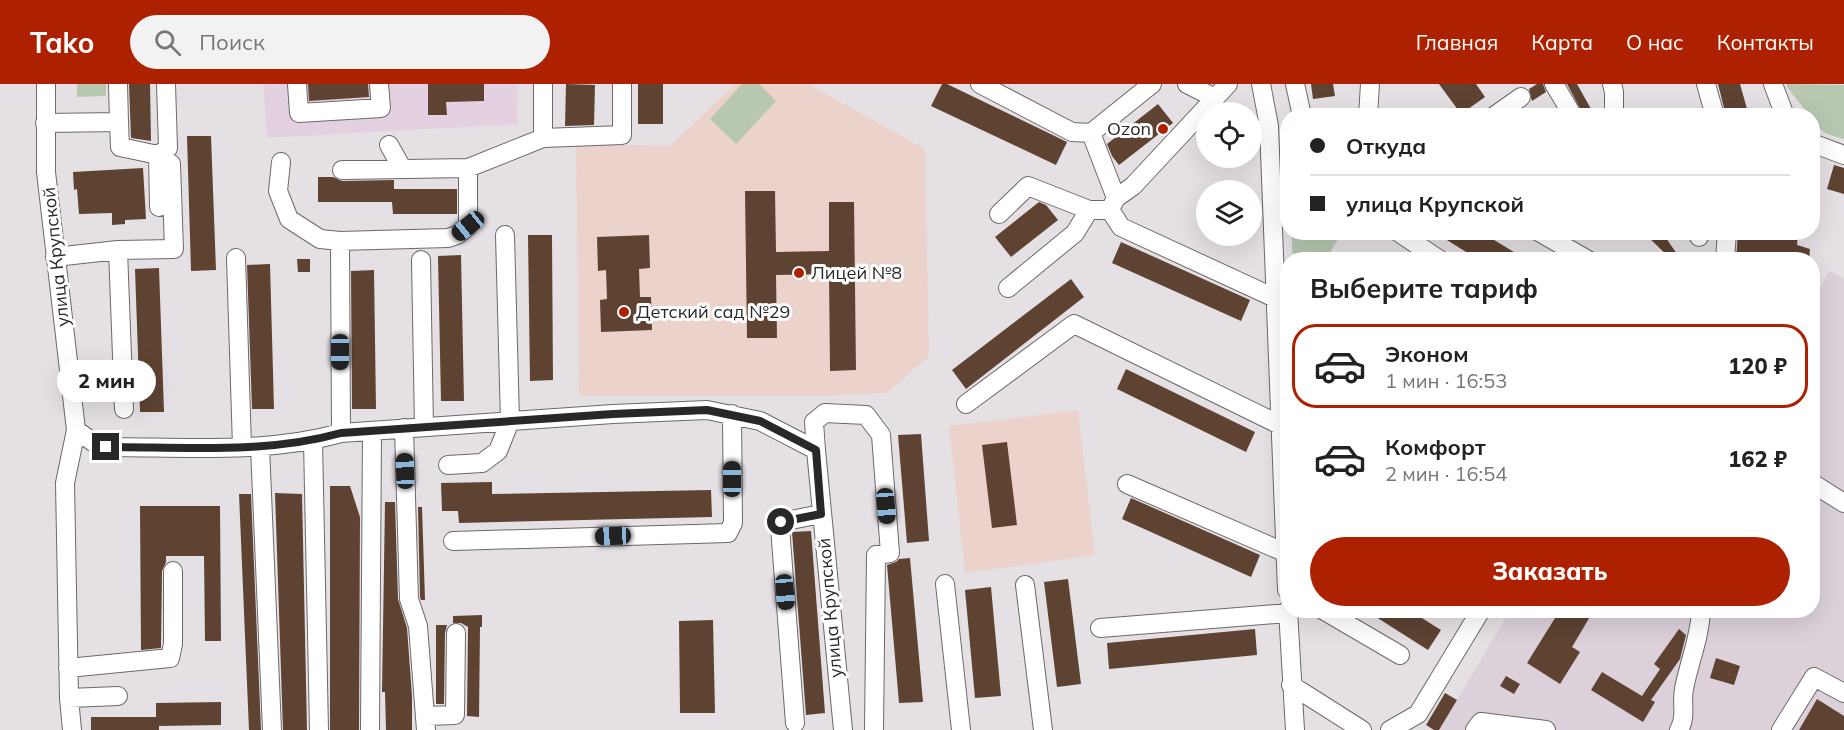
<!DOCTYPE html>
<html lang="ru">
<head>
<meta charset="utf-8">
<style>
	body { margin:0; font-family:Mulish,sans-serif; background:#f2f2f2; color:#222; height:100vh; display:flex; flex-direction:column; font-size:22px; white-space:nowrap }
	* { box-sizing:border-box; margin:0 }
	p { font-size:20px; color:#767676 }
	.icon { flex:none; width:33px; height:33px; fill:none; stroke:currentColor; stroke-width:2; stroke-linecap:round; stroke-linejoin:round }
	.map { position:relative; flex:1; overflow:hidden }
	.panel { position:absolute; left:1280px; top:168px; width:540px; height:366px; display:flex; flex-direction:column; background:#fff; border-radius:24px; box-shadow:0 6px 24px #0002 }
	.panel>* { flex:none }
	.top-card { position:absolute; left:1280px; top:24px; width:540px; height:132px; border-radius:24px; box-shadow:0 6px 24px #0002; display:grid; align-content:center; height:132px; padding:0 30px; background:#fff }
	.fabs { position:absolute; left:1196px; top:18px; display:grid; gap:12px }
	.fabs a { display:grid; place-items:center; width:66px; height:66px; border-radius:50%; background:#fff; box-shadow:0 6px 24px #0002; font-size:30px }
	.end { position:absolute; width:27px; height:27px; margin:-14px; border:8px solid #292728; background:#fff; box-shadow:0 0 0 3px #fff }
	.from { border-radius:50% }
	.bubble { position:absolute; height:42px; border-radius:21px; background:#fff; box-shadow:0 6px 24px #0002; font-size:20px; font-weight:800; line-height:42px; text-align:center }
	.car { position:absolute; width:18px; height:36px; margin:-18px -9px; border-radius:8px; box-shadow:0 0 4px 2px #0007; background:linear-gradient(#222 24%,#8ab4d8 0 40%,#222 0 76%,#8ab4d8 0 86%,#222 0) }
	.top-card b { display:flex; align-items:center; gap:21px; height:57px; font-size:22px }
	.top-card b+b { border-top:2px solid #e0e0e0 }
	.top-card i { width:15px; height:15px; background:#222 }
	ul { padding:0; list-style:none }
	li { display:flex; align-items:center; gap:18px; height:84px; margin:0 12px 9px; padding:0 18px; border:3px solid transparent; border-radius:24px }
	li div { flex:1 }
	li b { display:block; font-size:22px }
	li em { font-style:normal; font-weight:800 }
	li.current { border-color:#ae2100 }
	li>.icon { width:54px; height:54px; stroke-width:1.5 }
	h2 { padding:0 30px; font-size:27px; line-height:72px }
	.action { display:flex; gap:12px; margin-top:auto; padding:12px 30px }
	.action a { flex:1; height:69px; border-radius:36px; background:#ae2100; color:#fff; font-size:24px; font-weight:800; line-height:69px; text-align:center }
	header { display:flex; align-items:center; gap:36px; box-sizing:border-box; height:84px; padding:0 30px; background:#ae2100; color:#fff }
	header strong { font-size:28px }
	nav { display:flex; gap:33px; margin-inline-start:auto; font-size:21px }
	.search { width:420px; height:54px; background:#f2f2f2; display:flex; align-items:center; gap:15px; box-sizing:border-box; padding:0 21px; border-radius:33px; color:#767676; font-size:22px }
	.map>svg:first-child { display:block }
</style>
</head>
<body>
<header>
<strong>Tako</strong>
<div class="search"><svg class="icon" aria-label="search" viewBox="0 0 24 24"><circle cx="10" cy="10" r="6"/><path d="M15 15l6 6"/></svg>Поиск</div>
<nav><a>Главная</a><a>Карта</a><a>О нас</a><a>Контакты</a></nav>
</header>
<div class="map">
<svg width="1844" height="646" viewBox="0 0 1844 646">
	<rect width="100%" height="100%" fill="#e5e0e4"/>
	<!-- commercial -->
	<path fill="#e3d1e2" d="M263 0H517L518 40 267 54Z"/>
	<!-- built -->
	<path fill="#dcd1db" d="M1830 187 1844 195V646H1439L1510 527 1812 526V217Z"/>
	<!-- education -->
	<path fill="#ebd2ca" d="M735 0H808L925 65 929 272 887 309 819 312H579L576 60 670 62Z
		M1078 326 1095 471 965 489 949 342Z"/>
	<!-- green -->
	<path fill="#b7c7b0" d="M77 0H106V12L77 13Z
		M742 0H759L776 17 736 60 710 35Z
		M1787 0 1844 1V55C1830 51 1816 48 1812 32L1809 31 1787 3Z
		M1292 149V148L1342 149 1325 176 1303 175 1292 169Z"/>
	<!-- building -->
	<path fill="#5e4332" d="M129 0H150L151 57 131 54Z
		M308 0H368L369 13 309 17Z
		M428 0H484V17L446 18 447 31H428Z
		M566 0 595 1 594 41 565 42Z
		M638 0H663V40H638Z
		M942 0H947L1067 58 1056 81 931 22Z
		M1311 0H1333L1335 12 1313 15Z
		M1439 0H1476L1485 13 1461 30Z
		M1537 0H1543L1546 8 1532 17 1529 5Z
		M1567 0H1577L1595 32H1584Z
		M1718 0H1740L1749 32H1726Z
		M1158 20 1173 39 1119 81 1112 72 1107 60Z
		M187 52H211L216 186 191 187Z
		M1834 81 1844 84V110L1827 105Z
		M143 84 146 135 125 136V140L112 141V129L79 130 77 105 74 106 73 88Z
		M318 93H333L342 97 394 96V105H457V130H393L392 118H318Z
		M745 107H775L776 168 829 167V118H854L856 286 830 287 829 190 776 191 777 254H747Z
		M1039 118 1046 121 1058 136 1011 173 995 153Z
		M1434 148H1481L1527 176H1479Z
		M1643 148H1662L1681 176H1672Z
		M1738 148H1798L1797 161 1810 165 1809 176H1775L1756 170 1755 176H1736Z
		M528 151H552L553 296 530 297Z
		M649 151 650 184 639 185 640 213H651L652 246 601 248 600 216 607 215 606 186 598 187 597 153Z
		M1121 158 1250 216 1241 237 1112 179Z
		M461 171 464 317H441L438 172Z
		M297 175H310V188H298Z
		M270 180 274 325H252L247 181Z
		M159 184 164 328H140L135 185Z
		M374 186 376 325H352L351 187Z
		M1071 195 1084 213 966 305 952 286Z
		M1126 285 1255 348 1246 368 1117 305Z
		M921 350 929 457 907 459 898 351Z
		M1007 358 1017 441 992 444 982 361Z
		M492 398V410L711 406 712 433 459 439 458 427H442L441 399Z
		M330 402H350L360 433 359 646H330Z
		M275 409 302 410 307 646H283Z
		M239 410H251L261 646H249Z
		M1131 414 1260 471 1251 493 1122 435Z
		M385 418H395L398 515 407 544 412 612V646H386L385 608H382Z
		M140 422H220L221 557H205L204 472H166V478L162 487 161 564 141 566Z
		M418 423H422L425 516H421L420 513Z
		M811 447 825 629 806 631 792 448Z
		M910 474 923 618 899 619 887 481 896 478 899 475Z
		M1068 495 1081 600 1057 603 1044 498Z
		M991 503 1001 612 975 614 965 506Z
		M1365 526H1409L1441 546 1428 566Z
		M1560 526H1594L1572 563 1580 568 1560 600 1527 579Z
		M482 531V543H480L479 633 467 632 468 543 461 539H453V532Z
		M713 536 715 629H680L679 537Z
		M436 541H447L445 549 444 620H436Z
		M1255 545 1257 571 1109 585 1107 559Z
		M1679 545 1686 551 1680 575 1651 616 1655 618 1643 638 1591 606 1602 588 1642 612 1660 585 1654 580Z
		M1716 574 1740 582 1734 601 1710 594Z
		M1506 592 1520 600 1514 610 1500 602Z
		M1445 609 1457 616 1439 646H1434L1426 641Z
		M1817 615 1844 632V646H1799Z
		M221 618V641L159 642V646H91V633H156V619Z"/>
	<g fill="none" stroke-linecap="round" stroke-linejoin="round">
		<!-- minor casing -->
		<g stroke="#6d686c" stroke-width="20">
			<path id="minor" d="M46 0V88L76 346 93 358 107 363C184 363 266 370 341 349L613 330 707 326 760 337 816 366 843 646
				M118 0 119 38
				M297 0 299 29 381 24 379 0
				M980 0 1072 48 1091 49
				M1187 0 1215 14
				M1228 0 1133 102 1116 114 1110 126 1121 143 1277 215
				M1261 0 1269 42 1287 506
				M1295 0 1302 32
				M1554 0 1573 32
				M1612 0 1614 8V32
				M1706 0 1715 32
				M1773 0 1785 32
				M1368 32 1370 0
				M1494 32 1521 13
				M45 39 119 38 120 63 158 71 168 64 166 0
				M543 54 622 51V0
				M1812 59 1844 71
				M389 61 402 84
				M158 71 159 123
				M281 78 278 107 289 135 320 155 340 157
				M342 86 468 84 543 54V0
				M1116 114 1091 49 1152 0
				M999 130 1028 102 1089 126H1110
				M1398 148 1440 176
				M1539 148 1588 176
				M1699 153V148
				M118 166 124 325
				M55 173 118 166 174 165 171 80 158 71
				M236 174 242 363
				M421 176 424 343
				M1725 176 1727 148
				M1008 204 1075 149 1089 126
				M966 320 1074 240 1282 342
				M404 344 409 515 418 542 426 646
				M341 349 340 157 448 154 457 151 468 142V84
				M313 357 319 646
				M260 363 272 646
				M816 366 814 338 825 329 866 331 881 351 890 469 876 471 874 646
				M448 381 482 379 498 367 510 337 505 151
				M1812 399 1844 419
				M1127 400 1286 469
				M453 457 728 449 733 439 732 330
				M945 500 961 646
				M1025 501 1043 646
				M1288 526 1295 646
				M1323 526 1400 571
				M1100 544 1288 529
				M68 584 170 574 173 560V487
				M1291 601 1362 646
				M69 614 118 612
				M426 632 455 631 456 549
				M795 639 780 443 781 438 821 430
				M72 646 69 614 65 399 76 346
				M370 646 372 347
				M1390 646 1418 630 1481 526
				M1475 646 1481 638 1546 646
				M1679 646C1687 632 1681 620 1684 605 1689 578 1700 554 1701 526
				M1781 646 1814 593 1844 609"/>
		</g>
		<!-- minor -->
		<use href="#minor" stroke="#fff" stroke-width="18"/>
	</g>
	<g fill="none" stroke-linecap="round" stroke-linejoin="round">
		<!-- route -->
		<path stroke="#292728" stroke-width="8" d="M106 363C184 363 266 370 341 349L613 330 707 326 760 337 816 366 821 430 781 438"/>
	</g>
	<!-- markers -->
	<g fill="#ae2100" stroke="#fff" stroke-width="2">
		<circle cx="1163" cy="45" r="6"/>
		<circle cx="799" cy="189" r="6"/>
		<circle cx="624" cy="228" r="6"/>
	</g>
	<g text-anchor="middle" stroke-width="6" stroke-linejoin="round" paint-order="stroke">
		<!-- poi labels -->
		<g font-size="18" fill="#292728" stroke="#fff" text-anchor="start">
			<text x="1151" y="51" text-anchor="end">Ozon</text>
			<text x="811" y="195">Лицей №8</text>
			<text x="636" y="234">Детский сад №29</text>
		</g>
		<!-- street labels -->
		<g font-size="18" fill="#292728" stroke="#fff">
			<text transform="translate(56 173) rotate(-96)" y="6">улица Крупской</text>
			<text transform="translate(830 524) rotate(-95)" y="6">улица Крупской</text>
		</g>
	</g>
</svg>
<div class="fabs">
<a><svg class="icon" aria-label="locate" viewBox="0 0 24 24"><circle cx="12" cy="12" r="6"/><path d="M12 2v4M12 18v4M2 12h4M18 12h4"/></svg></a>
<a><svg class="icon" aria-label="layers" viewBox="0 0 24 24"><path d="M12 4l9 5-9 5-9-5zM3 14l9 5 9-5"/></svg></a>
</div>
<i class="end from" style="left:781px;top:438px"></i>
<i class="end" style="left:106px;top:363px"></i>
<div class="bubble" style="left:57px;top:276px;width:99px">2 мин</div>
<i class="car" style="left:468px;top:142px;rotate:231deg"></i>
<i class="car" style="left:340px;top:268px;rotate:180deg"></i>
<i class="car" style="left:405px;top:387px;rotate:358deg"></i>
<i class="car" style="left:732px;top:395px;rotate:0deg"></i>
<i class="car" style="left:886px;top:422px;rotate:176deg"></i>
<i class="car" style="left:613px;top:452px;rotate:268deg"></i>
<i class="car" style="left:785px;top:508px;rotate:175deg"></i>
<div class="top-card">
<b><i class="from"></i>Откуда</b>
<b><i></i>улица Крупской</b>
</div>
<section class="panel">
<h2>Выберите тариф</h2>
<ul>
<li class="current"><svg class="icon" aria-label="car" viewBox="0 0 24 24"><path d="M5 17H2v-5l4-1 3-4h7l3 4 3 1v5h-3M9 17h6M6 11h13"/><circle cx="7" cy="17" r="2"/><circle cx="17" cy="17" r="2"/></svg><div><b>Эконом</b><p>1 мин · 16:53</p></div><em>120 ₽</em></li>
<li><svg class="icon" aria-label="car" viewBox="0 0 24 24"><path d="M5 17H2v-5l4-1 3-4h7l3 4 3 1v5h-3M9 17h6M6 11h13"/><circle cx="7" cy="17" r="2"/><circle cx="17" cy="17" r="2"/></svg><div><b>Комфорт</b><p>2 мин · 16:54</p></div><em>162 ₽</em></li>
</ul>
<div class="action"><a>Заказать</a></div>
</section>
</div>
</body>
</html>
